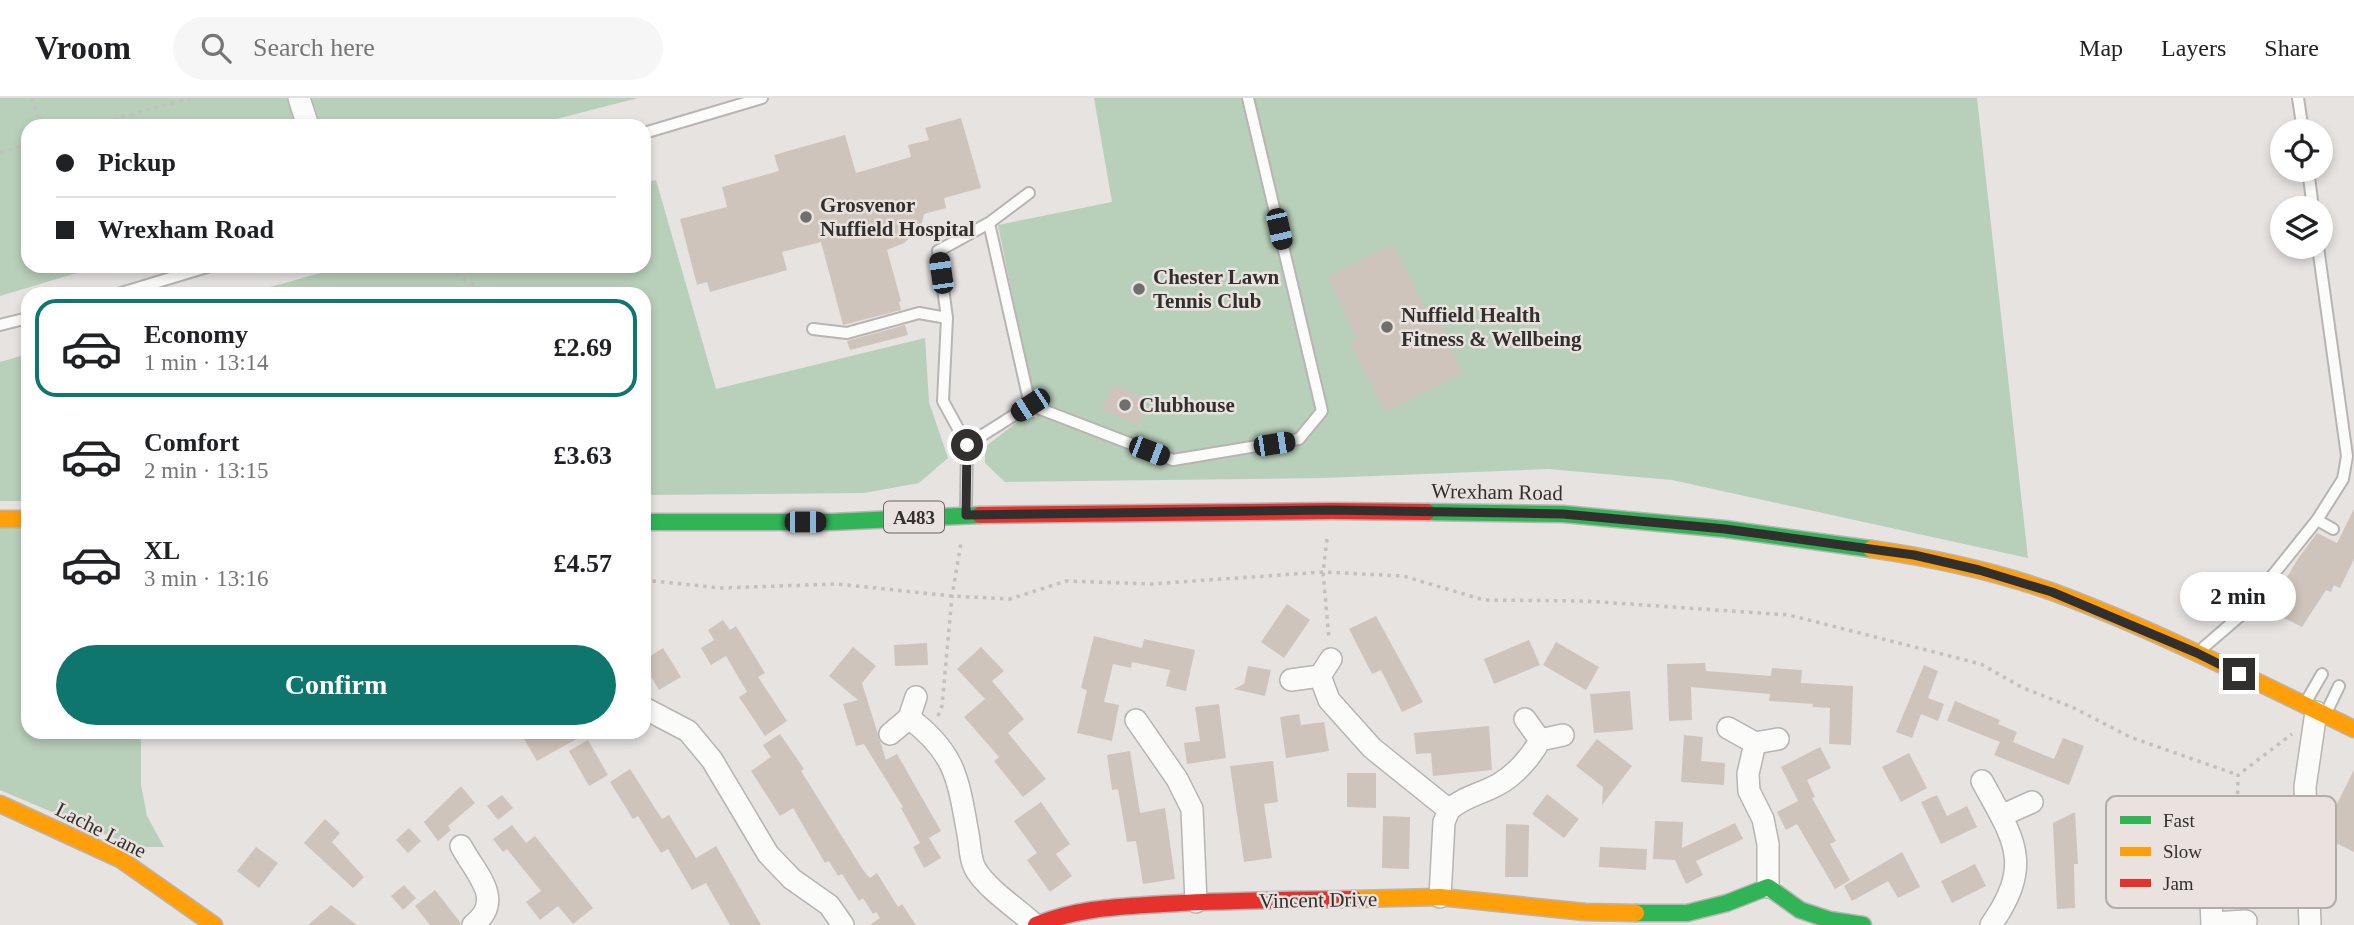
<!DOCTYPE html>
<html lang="en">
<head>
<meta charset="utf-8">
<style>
	body { margin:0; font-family:Georgia,serif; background:#f6f6f6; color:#202124; height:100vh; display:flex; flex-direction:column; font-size:26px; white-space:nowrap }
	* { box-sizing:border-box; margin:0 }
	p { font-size:23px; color:#757577 }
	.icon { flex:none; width:38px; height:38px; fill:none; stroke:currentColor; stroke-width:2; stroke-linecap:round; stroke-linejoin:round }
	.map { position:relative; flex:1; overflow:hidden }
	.drawer { position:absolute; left:21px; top:189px; width:630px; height:452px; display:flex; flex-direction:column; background:#fff; border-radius:21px; box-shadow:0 4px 10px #0003 }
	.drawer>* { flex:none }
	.hud { position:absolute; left:21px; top:21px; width:630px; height:154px; border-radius:21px; box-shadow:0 4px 10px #0003; display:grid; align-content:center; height:154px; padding:0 35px; background:#fff }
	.controls { position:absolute; left:2270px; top:21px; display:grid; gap:14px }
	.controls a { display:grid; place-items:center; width:63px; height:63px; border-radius:50%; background:#fff; box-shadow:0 4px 10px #0003; font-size:35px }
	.end { position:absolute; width:32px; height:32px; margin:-16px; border:9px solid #32302e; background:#fff; box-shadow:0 0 0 4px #fff }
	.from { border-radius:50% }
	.bubble { position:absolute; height:49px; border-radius:24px; background:#fff; box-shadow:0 4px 10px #0003; font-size:23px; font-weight:700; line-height:49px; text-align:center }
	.car { position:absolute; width:21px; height:42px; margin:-21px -10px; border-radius:9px; box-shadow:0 0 5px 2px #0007; background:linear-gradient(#222 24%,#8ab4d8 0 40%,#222 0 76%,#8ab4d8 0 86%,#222 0) }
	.hud b { display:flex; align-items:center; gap:24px; height:66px; font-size:26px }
	.hud b+b { border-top:2px solid #e0e0e0 }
	.hud i { width:18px; height:18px; background:#202124 }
	ul { padding:12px 0 0; list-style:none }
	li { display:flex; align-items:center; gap:21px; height:98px; margin:0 14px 10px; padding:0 21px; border:4px solid transparent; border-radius:21px }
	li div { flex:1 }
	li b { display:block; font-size:26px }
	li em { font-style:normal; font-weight:700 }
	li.active { border-color:#0f766e }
	li>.icon { width:63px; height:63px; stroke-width:1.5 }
	.primary-button { display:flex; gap:14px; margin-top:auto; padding:14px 35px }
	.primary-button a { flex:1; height:80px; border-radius:42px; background:#0f766e; color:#fff; font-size:28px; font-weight:700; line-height:80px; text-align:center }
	header { display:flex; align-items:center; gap:42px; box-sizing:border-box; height:98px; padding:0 35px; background:#fff; border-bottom:2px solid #e0e0e0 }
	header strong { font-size:33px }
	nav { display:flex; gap:38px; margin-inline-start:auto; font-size:24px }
	.search { width:490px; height:63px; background:#f6f6f6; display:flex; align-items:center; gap:18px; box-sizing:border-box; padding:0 24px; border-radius:38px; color:#757577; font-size:26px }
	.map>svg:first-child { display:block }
</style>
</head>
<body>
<header>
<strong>Vroom</strong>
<div class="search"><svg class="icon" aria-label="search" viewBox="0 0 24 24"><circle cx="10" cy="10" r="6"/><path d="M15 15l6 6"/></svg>Search here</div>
<nav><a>Map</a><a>Layers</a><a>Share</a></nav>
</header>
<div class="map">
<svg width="2354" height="827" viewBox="0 0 2354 827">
	<rect width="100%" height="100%" fill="#e6e3e1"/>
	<!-- green -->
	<path fill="#b8cfb9" d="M0 0H288L296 28H28V168H100L0 198Z
		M309 0H638L529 28H318Z
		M1094 0H1977L2028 460 1672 382 1548 371 1323 380 1005 384 985 365V349L1026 317 1037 320 998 127 1112 104Z
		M656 82 716 291 925 240 929 304 948 360 919 385 864 395 644 397V196H245L346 168H644V85Z
		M28 256V403H0V264Z
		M0 423 28 424V634H141V687L147 718 164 749H135L0 692Z"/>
	<!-- building -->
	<path fill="#cfc4bc" d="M961 20 981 90 944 100 946 110 924 116 922 125 916 135 904 145 887 152 901 203 899 204 901 212 843 227 821 144 782 154 787 172 710 194 707 184 697 187 680 121 727 109 722 89 779 73 774 57 845 37 856 75 911 59 908 47 929 42 925 30Z
		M1393 147 1435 228 1440 226 1463 275 1385 314 1350 245 1357 241 1328 179Z
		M905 227 908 237 850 252 847 243Z
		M1113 287 1149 301 1139 327 1102 312Z
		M2354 411V461L2340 490 2334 487 2331 494 2326 492 2302 529 2268 512 2297 462 2317 435 2337 445Z
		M1287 506 1310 522 1284 560 1261 544Z
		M1376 518 1423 604 1402 614 1381 572 1372 576 1349 531Z
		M723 522 730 532 736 528 765 575 758 579 787 623 765 638 739 599 747 594 726 558 711 567 701 550 714 542 708 532Z
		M1094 538 1142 550 1144 541 1195 552 1186 593 1166 588 1170 572 1132 564 1131 570 1113 566 1104 604 1119 607 1112 643 1077 635 1087 592 1081 590Z
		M1529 542 1540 567 1494 586 1484 561Z
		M1556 544 1599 569 1586 592 1543 567Z
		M927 545 928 567 895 568 894 547Z
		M853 549 876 568 862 585 886 662 897 656 941 733 920 745 901 710 903 709 864 646 856 648 843 606 858 602 829 578Z
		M981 549 1004 573 992 583 1024 621 1008 635 1046 681 1023 699 994 663 999 659 964 619 985 601 957 571Z
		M663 550 681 579 659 592 644 567V562Z
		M1705 565 1706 573 1771 578 1772 570 1802 572 1801 585 1853 588 1851 647 1829 646 1830 610 1812 609 1813 606 1769 603 1770 596 1691 589 1692 622 1669 623 1667 566Z
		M1924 567 1938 573 1928 600 1944 606 1938 623 1921 616 1912 640 1896 634Z
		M1248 568 1271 572 1265 598 1234 591 1244 586Z
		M1630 593 1633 632 1594 635 1590 596Z
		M1955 603 2000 622 1998 626 2017 634 2013 644 2054 661 2063 640 2084 648 2069 687 1994 657 2000 644 1947 623Z
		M1219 606 1226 660 1187 666 1184 645 1200 643 1195 609Z
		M1299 616 1301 627 1324 624 1329 653 1286 660 1280 619Z
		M1489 628 1492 672 1433 678 1431 655 1416 656 1414 635Z
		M520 634H589L537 663Z
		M780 636 804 671 801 673 863 772 870 780 877 775 898 809 902 806 916 827H870L880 820 876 814 873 816 863 800 859 803 842 776 838 778 829 763 825 765 793 710 780 718 751 673 771 659 763 647Z
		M1684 637 1703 639 1701 663 1725 665 1724 687 1681 684Z
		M1597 641 1632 668 1602 707 1603 689 1576 668Z
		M588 642 608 677 589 688 569 653Z
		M1820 649 1831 670 1807 682 1815 699 1812 700 1836 743 1830 746 1850 782 1835 791 1797 726 1786 732 1777 714 1798 703 1781 669Z
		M1130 653 1140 715 1165 710 1175 781 1143 786 1136 743 1127 744 1118 691 1112 692 1107 657Z
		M1909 655 1927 690 1901 704 1882 669Z
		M1273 663 1278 704 1264 706 1272 760 1244 764 1230 668Z
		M630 671 662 721 669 717 696 760 716 748 761 827H730L706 785 692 792 668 751 661 755 638 718 633 721 610 684Z
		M2354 672V754L2326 740 2336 721 2331 718Z
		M1347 675H1376V710L1347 709Z
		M461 688 475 705 448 728 451 732 438 743 424 724Z
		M1547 696 1579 721 1564 740 1532 716Z
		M502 697 513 710 498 722 487 708Z
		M1937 697 1947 718 1967 708 1977 729 1941 746 1921 704Z
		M1041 704 1070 746 1056 756 1072 778 1050 794 1027 762 1037 755 1014 723Z
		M2075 714 2078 766H2074L2075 810 2057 811 2053 725Z
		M1383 718 1410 719 1409 771 1382 770Z
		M325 721 340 735 332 744 364 779 353 790 304 745Z
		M1655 723 1683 724 1682 750 1735 725 1743 741 1696 763 1703 777 1686 786 1675 762 1653 761Z
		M1506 726 1529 727 1528 779H1505Z
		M512 727 526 745 535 738 593 810 573 826 558 808 540 822 526 804 541 793 507 751 503 754 493 741Z
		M409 730 421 743 408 755 396 742Z
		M2268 735V745L2278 744 2281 810 2265 811 2264 803H2256L2254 778H2246L2244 736Z
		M929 740 941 760 924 770 913 749Z
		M256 749 278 765 259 790 237 773Z
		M1600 749 1647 751 1646 772 1599 769Z
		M1902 754 1920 789 1898 800 1888 783 1852 803 1844 788Z
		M1975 766 1986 788 1952 805 1941 783Z
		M404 787 416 800 403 812 391 798Z
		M435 792 460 824V827H430L415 808Z
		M331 807 357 827H308Z"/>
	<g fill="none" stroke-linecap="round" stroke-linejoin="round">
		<!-- lane casing -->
		<g stroke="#b7b4b3" stroke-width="14">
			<path id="lane" d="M2298 0 2303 33
				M644 35 762 0
				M2308 72 2313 110
				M1029 95 989 125 1030 307
				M118 196 210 168
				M0 227 28 220
				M813 231 847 235 919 215 947 220
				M967 347 1030 307 1173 362 1299 341 1322 313 1248 0
				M966 410 967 347 943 303 947 220 938 153 989 125
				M2317 422 2333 431
				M2204 549 2240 518 2317 422 2343 381 2347 358 2318 149
				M2307 602 2322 576
				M2328 611 2339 588"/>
		</g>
		<!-- street casing -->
		<g stroke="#b7b4b3" stroke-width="24">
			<path id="street" d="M299 0 308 28
				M1320 578 1329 602 1372 650 1449 712 1444 724 1440 799
				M1291 582 1320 578 1331 561
				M644 610 688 633 712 662 768 756 792 781 829 807 843 827
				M909 620C956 655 958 681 968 736 970 746 970 763 976 772 988 792 1018 811 1035 827
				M1525 621 1540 642 1563 637
				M1136 622 1177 681 1192 711 1196 804
				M1728 630 1755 645 1778 641
				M890 636 909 620 916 599
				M1755 645 1748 676 1749 693 1763 721 1768 746V789
				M1982 683C2014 742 2034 765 1991 827
				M1449 712C1464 698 1482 696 1499 686 1515 677 1532 658 1540 642
				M2001 718 2032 704
				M461 748C475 775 506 802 473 827
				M2211 803 2212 827
				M2212 825 2246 823
				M2310 827 2305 689 2316 614"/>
		</g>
		<!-- fast casing -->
		<g stroke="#b7b4b3" stroke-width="19">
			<path id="fast" d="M1427 414 1563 416 1725 431 1871 451
				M644 424H832L980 417
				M1636 815H1687L1727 805 1768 789 1800 812 1830 822 1863 827"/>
		</g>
		<!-- slow casing -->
		<g stroke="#b7b4b3" stroke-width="19">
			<path id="slow" d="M0 421H28
				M1871 451C1933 460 1994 473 2053 494 2156 532 2255 583 2354 631
				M0 706 120 761 214 827
				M1354 801 1440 799 1585 814 1636 815"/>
		</g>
		<!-- jam casing -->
		<g stroke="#b7b4b3" stroke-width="19">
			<path id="jam" d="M980 417 1331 413 1427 414
				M1036 827C1078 810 1116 809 1162 806 1226 802 1290 802 1354 801"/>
		</g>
		<!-- path -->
		<path stroke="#c2c1c0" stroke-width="3.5" stroke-dasharray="3.5 5" stroke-linecap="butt" d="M32 0 41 28
			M89 28 191 0
			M0 55 28 46
			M441 168 482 192 485 196
			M1327 441 1323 474 1329 541
			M644 482 720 490 837 486 952 498 1010 501 1066 483 1151 486 1323 474 1403 478 1484 502 1585 503 1789 517 1981 566 2021 589 2074 610 2130 639 2238 677
			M938 618 942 608 952 498 961 445
			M2232 796 2230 744 2237 732 2238 677 2292 636"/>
		<!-- lane -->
		<use href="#lane" stroke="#fbfbfa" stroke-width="10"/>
		<!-- street -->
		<use href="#street" stroke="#fbfbfa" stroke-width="21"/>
		<!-- fast -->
		<use href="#fast" stroke="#30b455" stroke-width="16"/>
		<!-- slow -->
		<use href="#slow" stroke="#ff9f0a" stroke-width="16"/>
		<!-- jam -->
		<use href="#jam" stroke="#e5322d" stroke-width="16"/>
	</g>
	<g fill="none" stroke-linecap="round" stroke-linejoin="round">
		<!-- route -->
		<path stroke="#32302e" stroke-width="9" d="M967 347 966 417 1331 412 1563 416 1725 431 1914 457 1979 472 2052 494 2197 555 2239 576"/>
	</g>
	<!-- markers -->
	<g fill="#716f6d" stroke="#e9e2de" stroke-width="2.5">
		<circle cx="806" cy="119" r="7"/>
		<circle cx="1139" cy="191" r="7"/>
		<circle cx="1387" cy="229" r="7"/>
		<circle cx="1125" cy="307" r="7"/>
	</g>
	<g text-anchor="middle" stroke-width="5" stroke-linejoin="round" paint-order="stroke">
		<!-- shield labels -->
		<rect fill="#e9e2de" stroke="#696563" stroke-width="2" x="884" y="403.5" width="60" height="31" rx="5"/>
		<g font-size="19" font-weight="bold" fill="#32302e">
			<text x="914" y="426">A483</text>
		</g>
		<!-- poi labels -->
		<g font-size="21" font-weight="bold" fill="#32302e" stroke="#e9e2de" text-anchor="start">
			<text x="820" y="114">Grosvenor<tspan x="820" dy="24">Nuffield Hospital</tspan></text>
			<text x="1153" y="186">Chester Lawn<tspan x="1153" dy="24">Tennis Club</tspan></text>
			<text x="1401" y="224">Nuffield Health<tspan x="1401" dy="24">Fitness &amp; Wellbeing</tspan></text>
			<text x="1139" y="314">Clubhouse</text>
		</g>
		<!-- street labels -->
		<g font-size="21" fill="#32302e" stroke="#e9e2de">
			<text transform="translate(1497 394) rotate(1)" y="7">Wrexham Road</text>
			<text transform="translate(101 732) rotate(27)" y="7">Lache Lane</text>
			<text transform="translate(1318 802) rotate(-1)" y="7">Vincent Drive</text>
		</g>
	</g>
	<!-- legend -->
	<rect x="2106" y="698" width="230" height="112" rx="10" fill="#e9e2de" stroke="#b2ada9" stroke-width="2"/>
	<rect x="2120" y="718" width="31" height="8" fill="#30b455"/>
	<rect x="2120" y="749" width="31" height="9" fill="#ff9f0a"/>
	<rect x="2120" y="781" width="31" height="8" fill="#e5322d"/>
	<g font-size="19" fill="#32302e">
		<text x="2163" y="729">Fast</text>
		<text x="2163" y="760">Slow</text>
		<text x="2163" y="792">Jam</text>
	</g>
</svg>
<div class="controls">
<a><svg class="icon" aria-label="locate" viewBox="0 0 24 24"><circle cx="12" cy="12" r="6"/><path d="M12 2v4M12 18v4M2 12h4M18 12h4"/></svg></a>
<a><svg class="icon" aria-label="layers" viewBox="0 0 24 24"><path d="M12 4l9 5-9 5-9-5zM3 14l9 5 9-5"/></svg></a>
</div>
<i class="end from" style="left:967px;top:347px"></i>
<i class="end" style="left:2239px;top:576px"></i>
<div class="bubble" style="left:2180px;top:474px;width:116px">2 min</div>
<i class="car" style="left:1279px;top:131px;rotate:167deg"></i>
<i class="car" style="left:941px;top:175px;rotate:352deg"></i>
<i class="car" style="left:1030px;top:307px;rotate:237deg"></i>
<i class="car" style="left:1274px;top:346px;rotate:81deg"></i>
<i class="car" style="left:1149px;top:353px;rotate:111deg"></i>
<i class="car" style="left:805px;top:424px;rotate:90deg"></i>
<div class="hud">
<b><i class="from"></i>Pickup</b>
<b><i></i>Wrexham Road</b>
</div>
<section class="drawer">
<ul>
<li class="active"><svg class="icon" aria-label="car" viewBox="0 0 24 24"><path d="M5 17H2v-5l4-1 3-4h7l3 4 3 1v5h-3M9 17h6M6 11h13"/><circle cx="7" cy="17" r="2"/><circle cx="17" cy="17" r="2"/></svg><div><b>Economy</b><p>1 min · 13:14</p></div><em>£2.69</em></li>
<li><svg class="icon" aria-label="car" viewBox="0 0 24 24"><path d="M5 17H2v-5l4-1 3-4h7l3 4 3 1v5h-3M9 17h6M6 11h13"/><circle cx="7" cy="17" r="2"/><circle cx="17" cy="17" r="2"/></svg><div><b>Comfort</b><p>2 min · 13:15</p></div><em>£3.63</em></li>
<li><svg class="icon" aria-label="car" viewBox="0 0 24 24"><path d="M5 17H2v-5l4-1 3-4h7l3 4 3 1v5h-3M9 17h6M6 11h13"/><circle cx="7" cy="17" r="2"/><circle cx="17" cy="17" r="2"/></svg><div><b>XL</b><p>3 min · 13:16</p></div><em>£4.57</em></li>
</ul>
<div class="primary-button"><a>Confirm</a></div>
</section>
</div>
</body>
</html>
